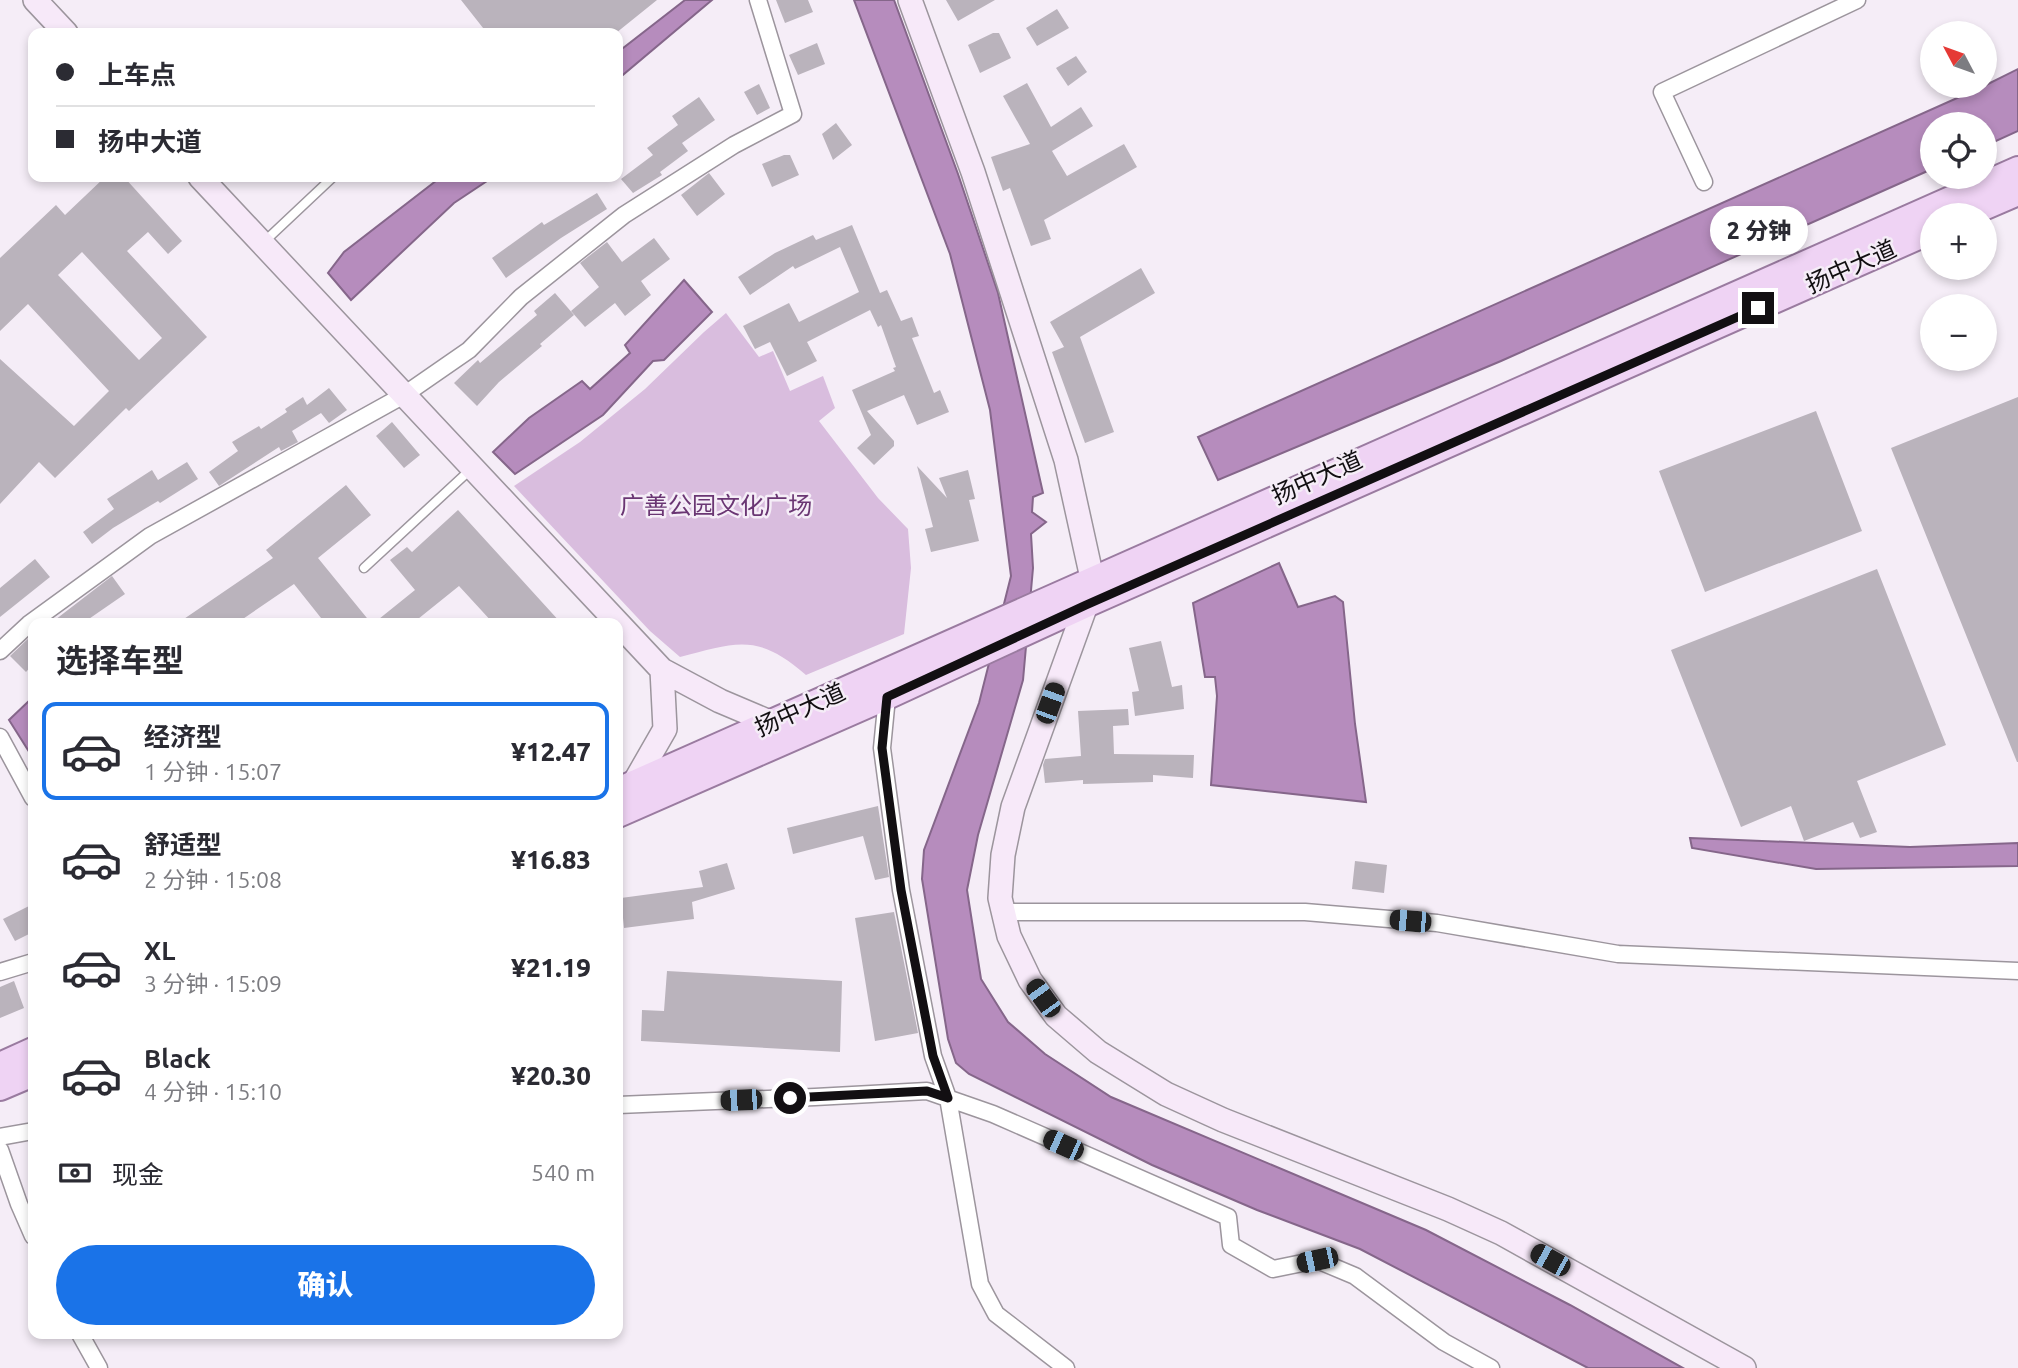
<!DOCTYPE html>
<html lang="zh">
<head>
<meta charset="utf-8">
<style>
	body { margin:0; font-family:Ubuntu,"Noto Sans SC",sans-serif; background:#f2f2f3; color:#2b2b33; height:100vh; display:flex; flex-direction:column; font-size:26px; white-space:nowrap }
	* { box-sizing:border-box; margin:0 }
	p { font-size:23px; color:#7c7c81 }
	.icon { flex:none; width:38px; height:38px; fill:none; stroke:currentColor; stroke-width:2; stroke-linecap:round; stroke-linejoin:round }
	.map { position:relative; flex:1; overflow:hidden }
	.panel { position:absolute; left:28px; top:618px; width:595px; height:721px; display:flex; flex-direction:column; background:#fff; border-radius:14px; box-shadow:0 4px 10px #0003 }
	.panel>* { flex:none }
	.hud { position:absolute; left:28px; top:28px; width:595px; height:154px; border-radius:14px; box-shadow:0 4px 10px #0003; display:grid; align-content:center; height:154px; padding:0 28px; background:#fff }
	.needle { width:46px; rotate:311deg }
	.tools { position:absolute; left:1920px; top:21px; display:grid; gap:14px }
	.tools a { display:grid; place-items:center; width:77px; height:77px; border-radius:50%; background:#fff; box-shadow:0 4px 10px #0003; font-size:35px }
	.end { position:absolute; width:32px; height:32px; margin:-16px; border:9px solid #120f12; background:#fff; box-shadow:0 0 0 4px #fff }
	.from { border-radius:50% }
	.bubble { position:absolute; height:49px; border-radius:24px; background:#fff; box-shadow:0 4px 10px #0003; font-size:23px; font-weight:800; line-height:49px; text-align:center }
	.car { position:absolute; width:21px; height:42px; margin:-21px -10px; border-radius:9px; box-shadow:0 0 5px 2px #0007; background:linear-gradient(#222 24%,#8ab4d8 0 40%,#222 0 76%,#8ab4d8 0 86%,#222 0) }
	.hud b { display:flex; align-items:center; gap:24px; height:66px; font-size:26px }
	.hud b+b { border-top:2px solid #e1e1e2 }
	.hud i { width:18px; height:18px; background:#2b2b33 }
	ul { padding:0; list-style:none }
	li { display:flex; align-items:center; gap:21px; height:98px; margin:0 14px 10px; padding:0 14px; border:4px solid transparent; border-radius:14px }
	li div { flex:1 }
	li b { display:block; font-size:26px }
	li em { font-style:normal; font-weight:800 }
	li.active { border-color:#1a73e8 }
	li>.icon { width:63px; height:63px; stroke-width:1.5 }
	h2 { padding:0 28px; font-size:32px; line-height:84px }
	.pay { display:flex; align-items:center; gap:18px; height:77px; padding:0 28px; font-size:26px }
	.pay p { margin-inline-start:auto }
	.primary-button { display:flex; gap:14px; margin-top:auto; padding:14px 28px }
	.primary-button a { flex:1; height:80px; border-radius:42px; background:#1a73e8; color:#fff; font-size:28px; font-weight:800; line-height:80px; text-align:center }
	.map>svg:first-child { display:block }
</style>
</head>
<body>
<div class="map">
<svg width="2018" height="1368" viewBox="0 0 2018 1368">
	<rect width="100%" height="100%" fill="#f5edf7"/>
	<!-- green -->
	<path fill="#d9bdde" d="M726 313 759 357 773 351 790 391 823 376 835 408 819 421 878 498 908 529 911 568 904 634 806 675C758 633 737 642 680 657L650 631 514 486 580 442 645 389 704 332Z"/>
	<!-- water -->
	<path fill="#b68cbd" stroke="#85668a" stroke-width="2" d="M685 0H712L618 79V52Z
		M854 0H894L958 174 998 293 1043 493 1033 497 1032 512 1046 522 1031 534 1033 568 1023 680 978 835 967 890 981 979 1008 1022 1045 1054 1111 1097 1426 1230 1570 1305 1683 1368H1588L1360 1249 1257 1210 1152 1165 969 1074 956 1063 948 1039 922 879 924 850 979 703 1011 576 990 410 950 254Z
		M2018 69V131L1985 146 1984 124H1932V169L1501 361 1218 480 1198 437 1984 86Z
		M441 177H493L454 203 351 300 328 273 344 252Z
		M684 280 712 312 664 360 653 361 603 415 515 474 493 452 529 418 582 381 590 389 630 353 625 345Z
		M1279 563 1298 607 1335 596 1343 602 1355 724 1366 802 1211 785 1217 696 1215 677H1205L1193 603Z
		M33 697V758L9 720Z
		M1690 838 1910 847 2018 843V866L1816 869 1692 848Z"/>
	<!-- building -->
	<path fill="#bab3bc" fill-rule="evenodd" d="M461 0H657L616 33H487Z
		M776 0H808L813 12 785 23Z
		M946 0H995L958 21Z
		M1057 9 1069 28 1037 46 1026 28Z
		M993 33H999L1011 58 980 73 968 45Z
		M817 43 825 64 798 75 789 55Z
		M1076 56 1087 72 1068 86 1056 68Z
		M1027 83 1051 127 1081 107 1093 126 1052 151 1067 176 1124 144 1137 167 1044 220 1051 239 1031 246 1010 188 1003 191 991 157 1030 144 1003 96Z
		M759 84 770 108 757 115 744 92Z
		M699 97 715 120 682 143 688 151 660 172 662 175 633 193 621 179 653 155 647 148 678 125 672 116Z
		M836 123 852 145 833 160 822 134Z
		M784 155H790L799 175 772 187 762 164Z
		M709 173 725 194 697 216 681 195Z
		M105 177H124L182 241 168 254 148 232 127 251 207 337 129 411 126 408 55 478 39 462 0 504V359L74 426 109 391 28 304 0 331V258L56 205 65 215ZM82 252 162 338 139 360 58 275Z
		M597 193 607 209 561 238 506 278 492 258 542 222 544 225Z
		M852 225 880 293 887 290 901 321 912 317 919 336 912 338 934 393 940 390 949 412 917 425 904 395 867 411 894 441V446L874 465 857 448 871 435 852 390 895 371 893 368 896 367 881 325 878 327 870 310 807 342 817 361 787 376 770 342 755 349 743 326 789 303 799 322 859 292 840 247 795 269 793 266 750 295 738 277 775 253 813 235 816 240Z
		M654 238 670 259 641 281 651 295 625 316 615 303 585 327 571 311 599 287 580 263 607 242 622 262Z
		M1141 268 1155 293 1080 337 1114 432 1085 443 1052 352 1064 347 1050 322Z
		M555 293 574 315 540 344 542 346 499 382 477 406 454 383 478 360 480 363 537 315 534 311Z
		M329 388 347 410 329 423 321 413 292 431 298 442 281 451 279 447 219 486 209 472 238 451 232 442 259 426 261 429 287 412 285 409 303 397 307 405Z
		M2018 397V762H2017L1891 448Z
		M1816 411 1862 531 1705 592 1659 471Z
		M392 422 420 455 404 468 376 436Z
		M187 462 198 479 160 503 158 501 113 528 92 544 83 532 114 509 107 499 152 470 158 480Z
		M917 466 947 498 939 478 968 470 975 499 969 500 979 541 931 552 925 529 933 527Z
		M346 485 371 515 318 558 371 623H325L294 584 237 623H178L273 558 266 550Z
		M458 510 561 623H493L459 586 413 623H374L415 590 390 560 407 547 412 552Z
		M35 559 50 577 0 617V588Z
		M1877 569 1946 745 1857 781 1877 832 1860 838 1853 822 1804 841 1791 806 1741 827 1671 650Z
		M112 576 125 594 83 623H51Z
		M33 634V664L26 672 10 656Z
		M1161 641 1172 687 1182 685 1184 709 1135 716 1132 692 1139 691 1129 648Z
		M1128 709 1129 725 1113 726 1114 754 1194 755 1193 778 1153 775V782L1083 784V780L1045 783 1043 765 1045 759 1081 756 1078 711Z
		M878 806 889 877 875 880 863 836 793 854 787 828Z
		M1355 861 1387 865 1384 893 1352 889Z
		M727 863 735 889 692 902 694 919 624 928 621 898 703 887 699 871Z
		M33 904V932L15 941 3 919Z
		M894 912 918 1033 875 1041 855 918Z
		M667 971 842 981 840 1052 641 1041 642 1010 664 1011Z
		M14 981 24 1008 0 1018V987Z"/>
	<g fill="none" stroke-linecap="round" stroke-linejoin="round">
		<!-- lane casing -->
		<g stroke="#9c959d" stroke-width="11">
			<path id="lane" d="M265 241 333 177
				M364 568 470 470"/>
		</g>
		<!-- street casing -->
		<g stroke="#9c959d" stroke-width="19">
			<path id="street" d="M1704 182 1662 92 1857 0
				M0 651 29 624 150 536 404 395 469 350 521 297 624 215 734 145 793 114 758 0
				M887 697 882 748 901 890 933 1056 948 1098 980 1284 996 1314 1066 1368
				M0 737 33 798
				M1003 912H1305L1437 923 1618 954 2018 971
				M0 972 33 962
				M618 1105 815 1097 927 1091 993 1114 1228 1217 1231 1245 1273 1269 1317 1260 1355 1276 1444 1342 1491 1368
				M0 1137 33 1131
				M0 1150 19 1204 33 1236
				M80 1334 99 1368"/>
		</g>
		<!-- secondary casing -->
		<g stroke="#9c959d" stroke-width="26">
			<path id="secondary" d="M35 0 66 33
				M910 0 973 172 1066 460 1092 578 1086 605 1013 807 1003 855 1000 898 1009 936 1030 980 1056 1016 1098 1052 1166 1094 1223 1120 1448 1209 1501 1233 1744 1368
				M200 177 618 623
				M618 623 662 670 720 701 772 723
				M630 790 665 729 662 670"/>
		</g>
		<!-- primary casing -->
		<g stroke="#9a7ba0" stroke-width="28">
			<path id="primary" d="M1967 215 2018 193
				M618 790 2018 169
				M618 815 887 697 1086 605 1932 231
				M0 1065 33 1050
				M0 1088 33 1074"/>
		</g>
		<!-- lane -->
		<use href="#lane" stroke="#fff" stroke-width="8"/>
		<!-- street -->
		<use href="#street" stroke="#fff" stroke-width="16"/>
		<!-- secondary -->
		<use href="#secondary" stroke="#f7e9f9" stroke-width="23"/>
		<!-- primary -->
		<use href="#primary" stroke="#efd3f4" stroke-width="24"/>
	</g>
	<g fill="none" stroke-linecap="round" stroke-linejoin="round">
		<!-- route -->
		<path stroke="#120f12" stroke-width="9" d="M790 1098 927 1091 948 1098 933 1056 901 890 882 748 887 697 1086 605 1758 308"/>
	</g>
	<g text-anchor="middle" stroke-width="5" stroke-linejoin="round" paint-order="stroke">
		<!-- street labels -->
		<g font-size="24" fill="#120f12" stroke="#f5edf7">
			<text transform="translate(1851 267) rotate(-24)" y="8">扬中大道</text>
			<text transform="translate(1317 478) rotate(-24)" y="8">扬中大道</text>
			<text transform="translate(800 710) rotate(-24)" y="8">扬中大道</text>
		</g>
		<!-- park labels -->
		<g font-size="24" fill="#6a3673" stroke="#f5edf7">
			<text x="716" y="514">广善公园文化广场</text>
		</g>
	</g>
</svg>
<div class="tools">
<a><svg class="needle" viewBox="-14 -14 28 28"><path d="M0-13l5 13h-10z" fill="#e53935"/><path d="M0 13l5-13h-10z" fill="#7c7c81"/></svg></a>
<a><svg class="icon" aria-label="locate" viewBox="0 0 24 24"><circle cx="12" cy="12" r="6"/><path d="M12 2v4M12 18v4M2 12h4M18 12h4"/></svg></a>
<a>+</a>
<a>−</a>
</div>
<i class="end from" style="left:790px;top:1098px"></i>
<i class="end" style="left:1758px;top:308px"></i>
<div class="bubble" style="left:1710px;top:206px;width:98px">2 分钟</div>
<i class="car" style="left:1050px;top:703px;rotate:20deg"></i>
<i class="car" style="left:1410px;top:921px;rotate:275deg"></i>
<i class="car" style="left:1043px;top:998px;rotate:324deg"></i>
<i class="car" style="left:741px;top:1100px;rotate:268deg"></i>
<i class="car" style="left:1063px;top:1145px;rotate:294deg"></i>
<i class="car" style="left:1317px;top:1260px;rotate:258deg"></i>
<i class="car" style="left:1550px;top:1260px;rotate:299deg"></i>
<div class="hud">
<b><i class="from"></i>上车点</b>
<b><i></i>扬中大道</b>
</div>
<section class="panel">
<h2>选择车型</h2>
<ul>
<li class="active"><svg class="icon" aria-label="car" viewBox="0 0 24 24"><path d="M5 17H2v-5l4-1 3-4h7l3 4 3 1v5h-3M9 17h6M6 11h13"/><circle cx="7" cy="17" r="2"/><circle cx="17" cy="17" r="2"/></svg><div><b>经济型</b><p>1 分钟 · 15:07</p></div><em>¥12.47</em></li>
<li><svg class="icon" aria-label="car" viewBox="0 0 24 24"><path d="M5 17H2v-5l4-1 3-4h7l3 4 3 1v5h-3M9 17h6M6 11h13"/><circle cx="7" cy="17" r="2"/><circle cx="17" cy="17" r="2"/></svg><div><b>舒适型</b><p>2 分钟 · 15:08</p></div><em>¥16.83</em></li>
<li><svg class="icon" aria-label="car" viewBox="0 0 24 24"><path d="M5 17H2v-5l4-1 3-4h7l3 4 3 1v5h-3M9 17h6M6 11h13"/><circle cx="7" cy="17" r="2"/><circle cx="17" cy="17" r="2"/></svg><div><b>XL</b><p>3 分钟 · 15:09</p></div><em>¥21.19</em></li>
<li><svg class="icon" aria-label="car" viewBox="0 0 24 24"><path d="M5 17H2v-5l4-1 3-4h7l3 4 3 1v5h-3M9 17h6M6 11h13"/><circle cx="7" cy="17" r="2"/><circle cx="17" cy="17" r="2"/></svg><div><b>Black</b><p>4 分钟 · 15:10</p></div><em>¥20.30</em></li>
</ul>
<div class="pay"><svg class="icon" aria-label="cash" viewBox="0 0 24 24"><path d="M3 7h18v10H3z"/><circle cx="12" cy="12" r="2"/></svg>现金<p>540 m</p></div>
<div class="primary-button"><a>确认</a></div>
</section>
</div>
</body>
</html>
